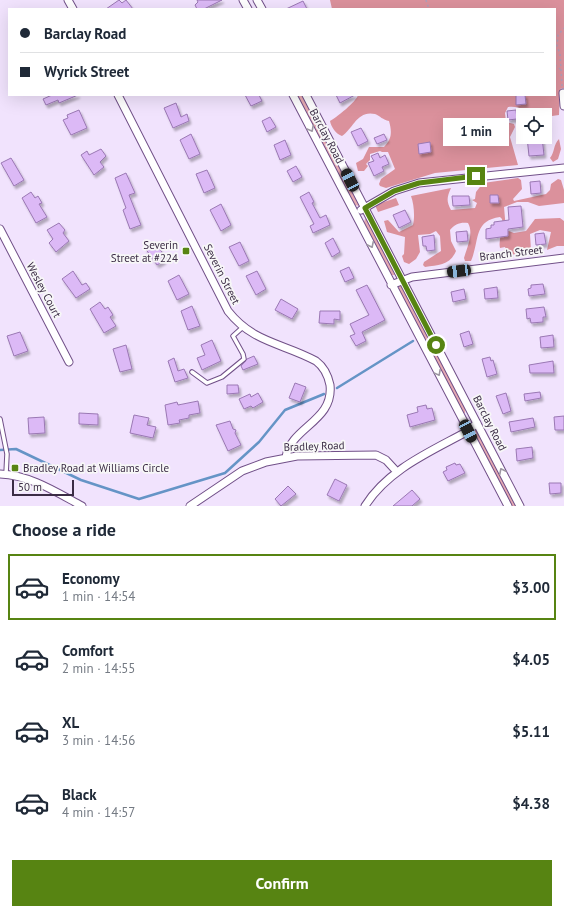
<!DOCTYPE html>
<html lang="en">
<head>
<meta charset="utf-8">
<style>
	body { margin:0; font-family:"PT Sans",sans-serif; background:#f6f6f7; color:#1f2937; height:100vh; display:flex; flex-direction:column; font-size:15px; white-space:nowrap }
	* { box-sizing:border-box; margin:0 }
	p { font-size:13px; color:#747a83 }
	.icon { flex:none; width:22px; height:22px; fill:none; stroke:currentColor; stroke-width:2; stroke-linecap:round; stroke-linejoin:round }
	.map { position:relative; height:506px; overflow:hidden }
	.sheet { display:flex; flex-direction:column; background:#fff; flex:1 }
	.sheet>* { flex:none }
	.top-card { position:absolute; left:8px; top:8px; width:548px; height:88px; border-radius:0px; box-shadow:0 4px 16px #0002; display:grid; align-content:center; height:88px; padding:0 12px; background:#fff }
	.buttons { position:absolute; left:516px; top:108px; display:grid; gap:8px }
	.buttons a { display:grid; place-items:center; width:36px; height:36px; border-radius:0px; background:#fff; box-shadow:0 4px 16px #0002; font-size:20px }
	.scale { position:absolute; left:12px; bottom:10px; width:62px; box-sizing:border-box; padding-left:4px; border:2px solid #3b2c45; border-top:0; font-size:11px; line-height:14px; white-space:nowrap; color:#3b2c45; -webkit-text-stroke:3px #f7f7f7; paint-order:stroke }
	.end { position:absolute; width:18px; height:18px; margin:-9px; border:5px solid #578412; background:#fff; box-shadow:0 0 0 2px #fff }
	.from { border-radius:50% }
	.bubble { position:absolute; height:28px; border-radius:0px; background:#fff; box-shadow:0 4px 16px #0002; font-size:13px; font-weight:600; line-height:28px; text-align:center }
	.car { position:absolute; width:12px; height:24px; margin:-12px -6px; border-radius:5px; box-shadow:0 0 3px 1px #0007; background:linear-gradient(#222 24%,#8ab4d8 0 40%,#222 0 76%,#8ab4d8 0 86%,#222 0) }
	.top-card b { display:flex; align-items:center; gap:14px; height:38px; font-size:15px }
	.top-card b+b { border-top:1px solid #e0e1e3 }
	.top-card i { width:10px; height:10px; background:#1f2937 }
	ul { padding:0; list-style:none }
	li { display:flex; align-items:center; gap:12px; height:66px; margin:0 8px 6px; padding:0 4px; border:2px solid transparent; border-radius:0px }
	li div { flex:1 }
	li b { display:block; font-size:15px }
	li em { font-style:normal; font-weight:600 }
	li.on { border-color:#578412 }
	li>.icon { width:36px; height:36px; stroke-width:1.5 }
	h2 { padding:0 12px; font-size:18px; line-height:48px }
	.primary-button { display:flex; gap:8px; margin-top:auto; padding:8px 12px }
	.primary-button a { flex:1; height:46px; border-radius:0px; background:#578412; color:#fff; font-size:16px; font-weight:600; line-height:46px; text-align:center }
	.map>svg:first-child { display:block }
</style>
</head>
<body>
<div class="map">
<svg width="564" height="506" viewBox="0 0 564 506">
	<defs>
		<filter id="shadow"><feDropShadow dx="2" dy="3" stdDeviation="1" flood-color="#0004"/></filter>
	</defs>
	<rect width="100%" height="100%" fill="#f1e3fd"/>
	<!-- green -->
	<path fill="#e6aab2" d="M297 95H304L360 206 354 205Z
		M365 219H367L395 275H391L365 228 364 222Z
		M402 285 465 406V413H463L399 290V286Z
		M473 429 477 430 517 506H511Z"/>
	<!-- forest -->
	<path fill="#db919c" d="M330 0H564V88L560 89 559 115 545 117V115C541 115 535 116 532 114 521 110 521 106 508 107L505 113 506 122 514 124 515 127 510 137 518 165 435 173 386 188 380 186 379 184 381 179 395 169 388 152H382L380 151 370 154V160L366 164 368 166 364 171H358L356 163 363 159 369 147H384C392 139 392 132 389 121 383 120 380 116 375 114 357 110 353 129 342 136 336 134 331 127 330 121 336 118 357 101 358 95H555V9H332Z
		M559 139 561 149 558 159 553 162 550 158C555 152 553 145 559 139Z
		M518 178 521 180 522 189 513 199 514 201 546 194 550 190 551 184 558 179 561 180 564 190V203L539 206 528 202H517L504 207 506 230 514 233 526 231 535 219 560 218 564 221V246H557L547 250 551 232 540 230 530 234 531 251C523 255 516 257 507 252L505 247 500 248C498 239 504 229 502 219L500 217C473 221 480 240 471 261H465L464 258C467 248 474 233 468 223 460 222 455 224 450 230L451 241 456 251C450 265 439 265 425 267L423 265 424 262 441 251 440 236 436 231 430 234 418 235 420 252 416 259 409 264 404 262 402 256 404 254 405 237 387 232 384 221 388 220 399 232 413 225C415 217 414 204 411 196L451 188C447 197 446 201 451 210L475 208 477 203 472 200 475 199 476 192 483 183Z
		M396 198 399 205 378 212 375 205Z"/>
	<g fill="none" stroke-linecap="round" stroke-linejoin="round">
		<!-- stream -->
		<path stroke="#6594c6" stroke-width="2.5" d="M337 388 413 341
			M0 450 16 449 81 480 139 499 225 473 259 442 285 410 324 394"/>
	</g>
	<!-- building -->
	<path fill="#dcb9f6" stroke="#9a78b3" filter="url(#shadow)" d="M119 0 122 3 126 0 133 9H106Z
		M197 0H222L204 9H197L195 5 198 2Z
		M303 1 307 9H286Z
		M52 95H78L59 103 58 100 46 105 43 99Z
		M245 95H259L262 101 251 106Z
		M336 95H355L340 103Z
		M516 95H525L526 104 516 105Z
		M176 103 181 117 187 114 189 121 173 128 164 108Z
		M79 110 87 128 71 135 63 120 68 118 67 115Z
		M516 110 517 119 508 120 507 111Z
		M270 117 276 127 267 132 262 121Z
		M456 126 458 136 447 139 444 129Z
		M361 128 368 141 358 146 351 132Z
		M487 129 488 139 472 140 471 131Z
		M191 134 200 154 189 159 180 140Z
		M384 134 387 140 377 144 374 138Z
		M527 137H542L544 155 529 156Z
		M285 140 291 155 280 160 274 145Z
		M430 142 431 152 419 154 418 144Z
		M101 149 106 156 100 162 104 167 94 175 81 155 87 151 89 155Z
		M378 153 380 158 385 155 389 164 382 167 384 171 374 176 368 163 374 161 371 156Z
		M11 158 24 180 14 186 1 163Z
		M296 166 302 177 293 182 287 171Z
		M207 170 215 188 204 193 196 174Z
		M126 173 135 193 129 195 141 225 130 229 123 210 126 208 115 178Z
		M540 181 541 193 531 194 530 182Z
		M31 192 35 198 38 196 42 203 39 204 47 217 36 223 22 198Z
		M309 192 314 202 312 203 320 218 326 215 330 225 313 233 310 226 314 224 300 197Z
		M490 195H498L499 203H490Z
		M452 196H469L470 205 453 206Z
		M221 204 231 225 221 231 210 210Z
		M521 206 523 227 508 229V236L486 239V229L491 228V225H494V222L509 220 508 207Z
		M405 210 411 222 399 228 393 215Z
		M59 223 65 230 63 233 69 241 56 252 49 243 53 239 47 230Z
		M467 231 468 241 457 242 456 232Z
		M544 233 546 244 536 245 535 234Z
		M434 235 435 250 427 251 426 246H423L422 237Z
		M333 238 340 252 332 257 325 243Z
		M156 242 164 256 162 257 164 261 157 265 145 248Z
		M240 242 249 261 239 266 229 247Z
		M349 267 354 278 345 282 340 271Z
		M73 271 82 285 86 283 90 289 76 298 62 279Z
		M257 271 266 289 256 295 246 276Z
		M179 275 189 294 177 300 168 281Z
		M543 284 545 294 529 296 528 289 531 288V285Z
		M367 285 385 320 362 332 366 341 356 346 350 336 355 334 350 324 369 315 356 290Z
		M497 287 498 298 485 299 484 289Z
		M464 289 466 299 453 302 451 292Z
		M281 299 298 309 292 319 275 310Z
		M100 302 105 309 108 307 113 315 110 317 116 326 104 333 90 309Z
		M192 306 200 326 188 330 181 311Z
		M544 307 546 317H543V322L531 323 530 318 527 319 526 309Z
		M320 311H340V320L334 319V324L319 323Z
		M469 331 473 344 464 347 460 334Z
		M20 332 28 351 14 356 7 336Z
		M553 335 554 347 541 348 540 337Z
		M212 340 221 361 202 370 197 358 205 355 201 345Z
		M126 345 132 369 120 372 113 349Z
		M254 356 258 364 243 370 241 366 247 359Z
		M490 357 491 361 493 360 497 374 487 377 482 359Z
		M174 358 178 371 184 369 188 378 175 382 168 361Z
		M553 361 554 373H530L529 365Z
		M295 383 306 387 300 402 289 398Z
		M227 385H238L239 393 227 394Z
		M540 392 541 398 525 401 524 394Z
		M258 393 263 402 253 408 251 406 244 409 239 399 250 394 251 397Z
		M506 393 511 411 503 414 496 396Z
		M198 401 200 413 189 415V418L179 420 180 423 168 425 165 405 177 402 178 405Z
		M426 405 427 409 432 408 435 420 410 427 407 415 418 412 417 407Z
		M79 413 98 414V425L79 424Z
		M134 415 149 418 147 425 156 427 153 438 130 433Z
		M564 416V430H555L554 417Z
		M44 417 45 433 29 434 28 418Z
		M533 418 535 427 511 432 509 422Z
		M230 421 233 429 236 430 235 433 241 445 228 451 216 425Z
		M532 447 533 458 517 461 516 449Z
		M455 463 456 465 460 464 465 473 448 481 443 472 447 470 446 467Z
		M335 479 347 485 339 501 327 495Z
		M549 483H561V493L550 494Z
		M288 486 296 494 281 506 275 499Z
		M412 490 420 499 412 506H393Z"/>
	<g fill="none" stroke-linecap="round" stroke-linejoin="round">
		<!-- lane casing -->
		<g stroke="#715088" stroke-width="5.5">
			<path id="lane" d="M192 372 207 383 222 377 244 359 243 354 233 336 243 327
				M0 419 7 454 6 474"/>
		</g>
		<!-- street casing -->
		<g stroke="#715088" stroke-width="9">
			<path id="street" d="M68 0 73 9
				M243 0 248 9
				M257 0 262 9
				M563 93 564 106
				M118 95 228 311C253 343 283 343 316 361 324 367 328 375 330 385 334 421 291 427 286 457
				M293 95 508 506
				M306 95 520 506
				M361 210 394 191 419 183 564 168
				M0 229 69 362
				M391 285 412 277 564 258
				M0 474C30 475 56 492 82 506
				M190 506 242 471 266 462 297 456 376 455 386 460 397 472
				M365 506C388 469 432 451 468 431L477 423"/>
		</g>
		<!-- path -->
		<path stroke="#ae9fb9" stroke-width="1.5" stroke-dasharray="2 3" stroke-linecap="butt" d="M426 0 429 9
			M555 65 560 69
			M562 86 560 54 557 46 558 35 564 28"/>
		<!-- lane -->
		<use href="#lane" stroke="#fff" stroke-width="3.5"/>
		<!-- street -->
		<use href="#street" stroke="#fff" stroke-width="7"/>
	</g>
	<!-- one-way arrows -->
	<defs><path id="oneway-chevron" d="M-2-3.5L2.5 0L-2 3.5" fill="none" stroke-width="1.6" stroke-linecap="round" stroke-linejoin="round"/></defs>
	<g stroke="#9d96a2">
		<use href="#oneway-chevron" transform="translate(311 129) rotate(62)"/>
		<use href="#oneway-chevron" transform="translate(371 245) rotate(64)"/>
		<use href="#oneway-chevron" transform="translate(438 373) rotate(62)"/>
		<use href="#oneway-chevron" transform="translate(502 471) rotate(-117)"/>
	</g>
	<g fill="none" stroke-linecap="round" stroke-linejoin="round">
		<!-- route -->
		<path stroke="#578412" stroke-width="5" d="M436 345 365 208 394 191 419 183 476 176"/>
	</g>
	<!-- markers -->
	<g fill="#578412" stroke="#f7f7f7" stroke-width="1.5">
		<rect x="182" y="247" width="8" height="8" rx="2"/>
		<rect x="11" y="464" width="8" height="8" rx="2"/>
	</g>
	<g text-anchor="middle" stroke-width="3.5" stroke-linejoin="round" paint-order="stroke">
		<!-- street labels -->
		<g font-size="11" fill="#3b2c45" stroke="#f7f7f7">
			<text transform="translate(327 136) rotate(62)" y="4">Barclay Road</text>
			<text transform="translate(511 253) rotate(-7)" y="4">Branch Street</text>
			<text transform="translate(222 274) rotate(63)" y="4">Severin Street</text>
			<text transform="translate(44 290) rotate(62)" y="4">Wesley Court</text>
			<text transform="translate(490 423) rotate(63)" y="4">Barclay Road</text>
			<text transform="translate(314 446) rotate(-2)" y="4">Bradley Road</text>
		</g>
		<!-- poi labels -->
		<g font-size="11" fill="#3b2c45" stroke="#f7f7f7" text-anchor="end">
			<text x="178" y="249">Severin<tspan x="178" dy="13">Street at #224</tspan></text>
			<text x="23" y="472" text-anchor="start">Bradley Road at Williams Circle</text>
		</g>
	</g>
</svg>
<div class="buttons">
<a><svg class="icon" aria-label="locate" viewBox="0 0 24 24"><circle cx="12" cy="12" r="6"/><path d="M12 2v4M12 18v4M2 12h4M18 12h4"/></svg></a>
</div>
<div class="scale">50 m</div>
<i class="end from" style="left:436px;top:345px"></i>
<i class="end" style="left:476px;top:176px"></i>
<div class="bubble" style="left:443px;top:118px;width:66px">1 min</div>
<i class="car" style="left:350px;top:180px;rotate:333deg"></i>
<i class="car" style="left:459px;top:271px;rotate:263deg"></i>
<i class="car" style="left:468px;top:431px;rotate:153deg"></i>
<div class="top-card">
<b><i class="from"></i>Barclay Road</b>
<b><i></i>Wyrick Street</b>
</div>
</div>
<section class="sheet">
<h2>Choose a ride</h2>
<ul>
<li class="on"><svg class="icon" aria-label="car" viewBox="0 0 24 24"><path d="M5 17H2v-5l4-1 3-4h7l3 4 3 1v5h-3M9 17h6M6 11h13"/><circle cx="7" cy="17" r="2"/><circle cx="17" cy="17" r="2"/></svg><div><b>Economy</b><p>1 min · 14:54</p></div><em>$3.00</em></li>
<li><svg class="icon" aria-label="car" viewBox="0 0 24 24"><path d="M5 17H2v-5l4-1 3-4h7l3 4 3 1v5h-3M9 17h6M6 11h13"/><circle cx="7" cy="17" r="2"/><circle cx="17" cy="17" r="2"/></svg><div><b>Comfort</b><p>2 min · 14:55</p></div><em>$4.05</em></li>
<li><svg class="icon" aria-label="car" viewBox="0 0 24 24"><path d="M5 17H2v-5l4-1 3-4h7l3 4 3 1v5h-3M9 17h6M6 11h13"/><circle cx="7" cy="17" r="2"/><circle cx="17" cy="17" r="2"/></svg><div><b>XL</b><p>3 min · 14:56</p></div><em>$5.11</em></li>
<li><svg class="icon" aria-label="car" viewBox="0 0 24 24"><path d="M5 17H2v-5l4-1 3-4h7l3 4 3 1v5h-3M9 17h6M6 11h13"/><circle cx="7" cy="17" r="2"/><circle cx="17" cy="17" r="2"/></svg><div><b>Black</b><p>4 min · 14:57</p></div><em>$4.38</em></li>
</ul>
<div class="primary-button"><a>Confirm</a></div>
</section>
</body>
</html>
